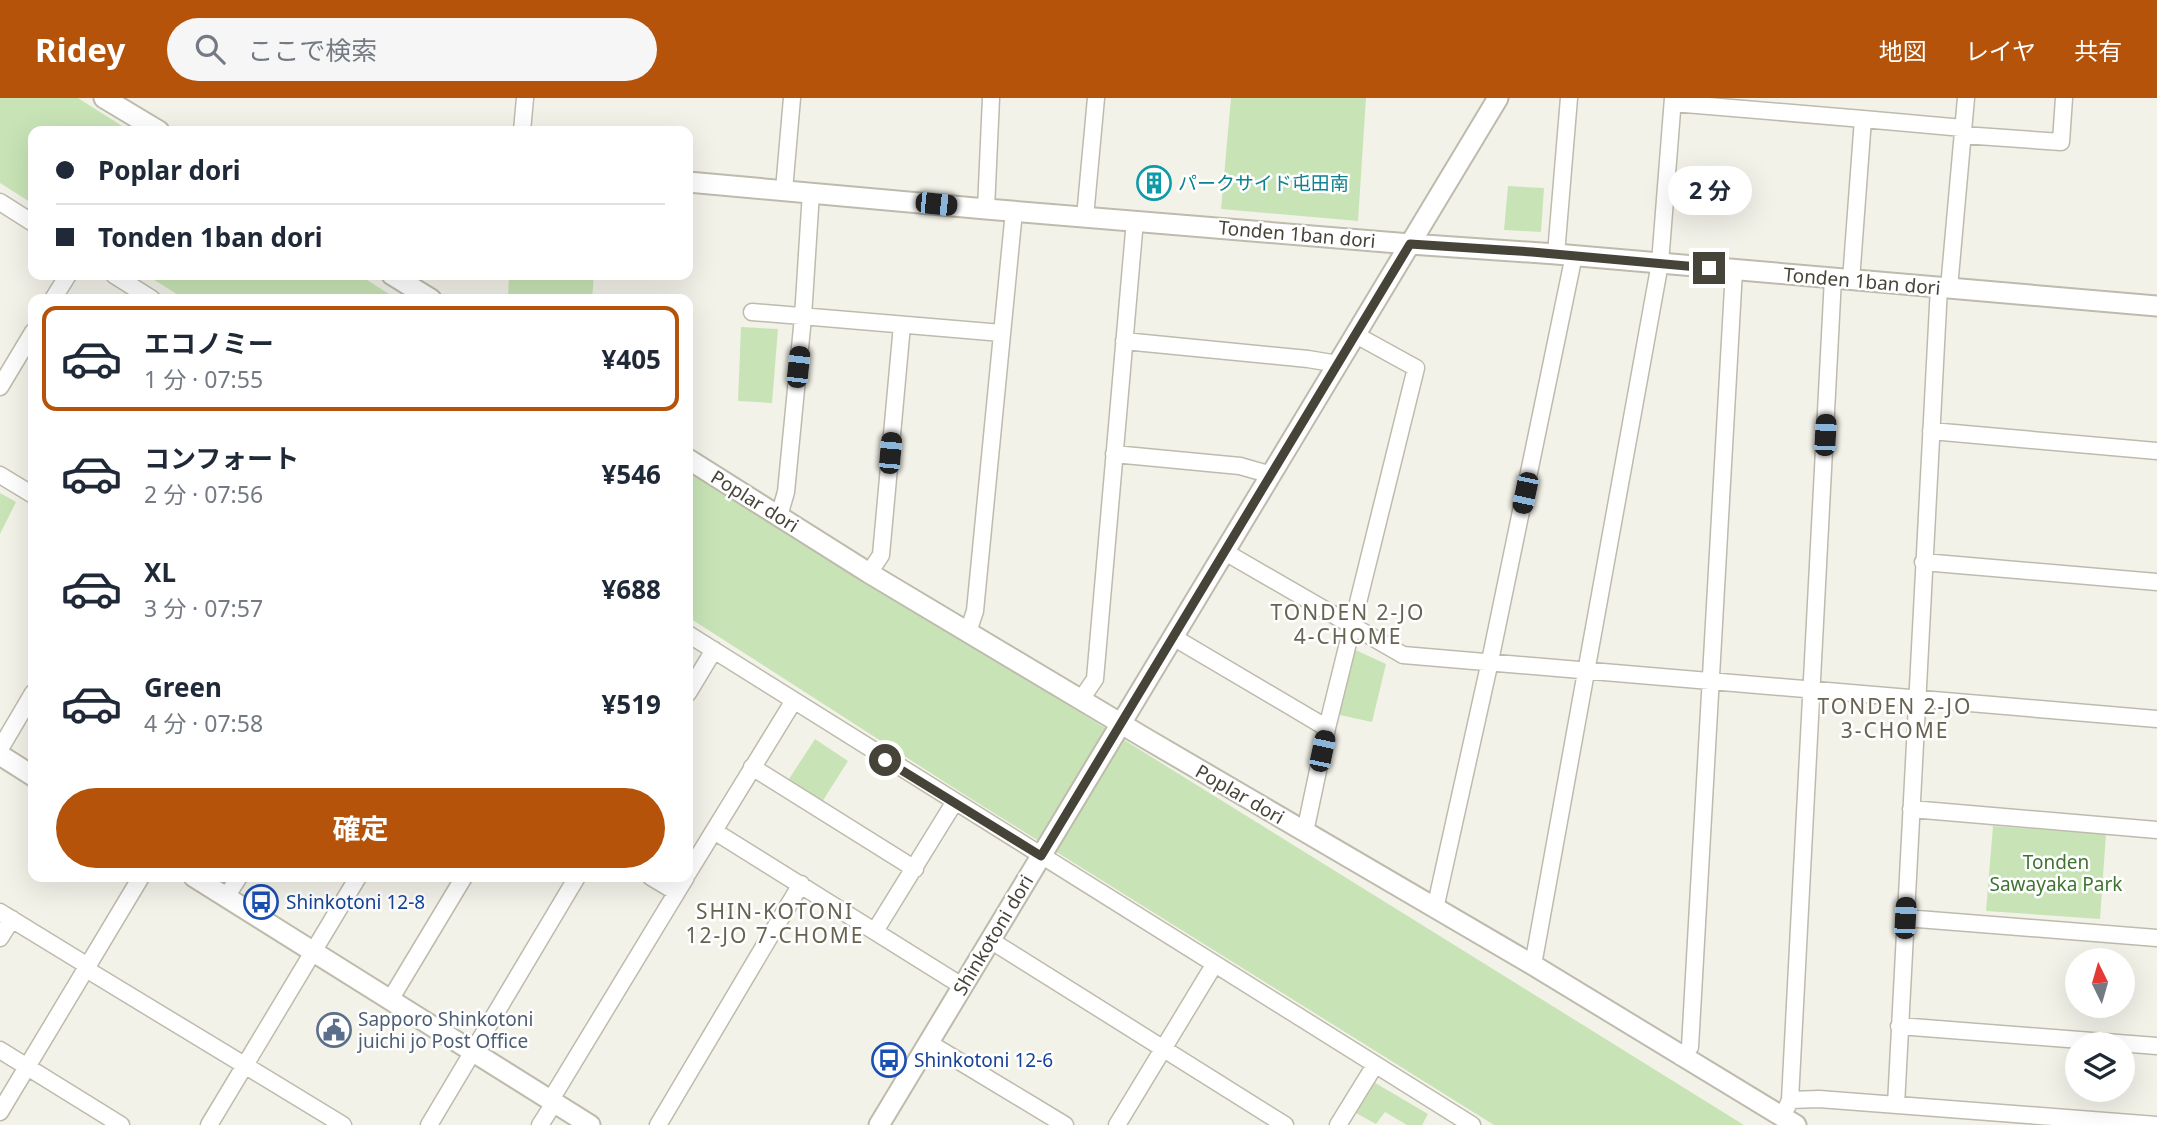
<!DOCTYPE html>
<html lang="ja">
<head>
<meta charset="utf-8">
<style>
	body { margin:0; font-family:"Noto Sans","Noto Sans JP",sans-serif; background:#f6f6f7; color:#1f2937; height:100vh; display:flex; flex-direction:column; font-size:26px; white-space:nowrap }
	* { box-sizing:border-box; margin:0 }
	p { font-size:23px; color:#747a83 }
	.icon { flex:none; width:38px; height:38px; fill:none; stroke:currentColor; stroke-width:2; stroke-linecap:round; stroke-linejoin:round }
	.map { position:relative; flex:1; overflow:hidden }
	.sheet { position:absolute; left:28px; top:196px; width:665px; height:588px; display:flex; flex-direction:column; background:#fff; border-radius:14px; box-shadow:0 7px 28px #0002 }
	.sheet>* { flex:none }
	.hud { position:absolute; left:28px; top:28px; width:665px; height:154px; border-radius:14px; box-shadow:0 7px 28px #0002; display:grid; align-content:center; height:154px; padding:0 28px; background:#fff }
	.needle { width:46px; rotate:355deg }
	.controls { position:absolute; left:2065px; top:850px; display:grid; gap:14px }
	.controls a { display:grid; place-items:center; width:70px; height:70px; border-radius:50%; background:#fff; box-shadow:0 7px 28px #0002; font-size:35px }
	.end { position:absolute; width:32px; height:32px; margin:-16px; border:9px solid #464338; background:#fff; box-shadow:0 0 0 4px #fff }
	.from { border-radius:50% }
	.bubble { position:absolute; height:49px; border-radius:24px; background:#fff; box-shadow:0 7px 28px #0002; font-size:23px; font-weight:700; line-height:49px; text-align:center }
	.car { position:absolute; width:21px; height:42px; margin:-21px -10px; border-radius:9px; box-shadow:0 0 5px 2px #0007; background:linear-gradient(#222 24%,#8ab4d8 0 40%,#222 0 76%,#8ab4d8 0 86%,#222 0) }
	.hud b { display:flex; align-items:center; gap:24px; height:66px; font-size:26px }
	.hud b+b { border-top:2px solid #e0e1e3 }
	.hud i { width:18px; height:18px; background:#1f2937 }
	ul { padding:12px 0 0; list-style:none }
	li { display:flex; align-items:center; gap:21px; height:105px; margin:0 14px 10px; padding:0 14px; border:4px solid transparent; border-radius:14px }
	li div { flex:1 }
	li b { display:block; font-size:26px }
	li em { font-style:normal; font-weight:700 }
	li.current { border-color:#b45309 }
	li>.icon { width:63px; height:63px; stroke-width:1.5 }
	.action { display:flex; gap:14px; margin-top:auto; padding:14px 28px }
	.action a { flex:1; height:80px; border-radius:42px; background:#b45309; color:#fff; font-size:28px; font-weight:700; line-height:80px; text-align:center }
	header { display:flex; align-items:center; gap:42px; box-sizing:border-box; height:98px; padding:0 35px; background:#b45309; color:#fff }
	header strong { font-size:33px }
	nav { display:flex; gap:38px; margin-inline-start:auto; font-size:24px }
	.search { width:490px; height:63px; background:#f6f6f7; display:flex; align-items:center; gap:18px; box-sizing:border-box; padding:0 24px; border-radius:38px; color:#747a83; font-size:26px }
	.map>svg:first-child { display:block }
</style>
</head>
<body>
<header>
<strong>Ridey</strong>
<div class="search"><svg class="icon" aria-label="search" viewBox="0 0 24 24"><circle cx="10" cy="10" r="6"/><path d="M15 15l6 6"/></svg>ここで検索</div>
<nav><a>地図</a><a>レイヤ</a><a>共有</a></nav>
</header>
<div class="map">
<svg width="2157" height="1027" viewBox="0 0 2157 1027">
	<rect width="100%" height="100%" fill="#f3f2e9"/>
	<!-- green -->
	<path fill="#c8e4b6" d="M0 0H78L130 33H33V106L0 85Z
		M1231 0H1366L1358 123 1221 111Z
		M1508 88 1544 90 1541 134 1504 132Z
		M146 177H359L397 201H185Z
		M509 177H594L592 201 508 199Z
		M741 229 778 231 772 305 738 303Z
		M688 371 1744 1027H1494L965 697 688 519Z
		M0 395 16 404 0 436Z
		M1351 550 1386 566 1372 624 1335 616Z
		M815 641 848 663 822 704 787 684Z
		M1993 728 2106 736 2100 821 1986 813Z
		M1372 983 1428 1016 1422 1027H1407L1385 1014 1376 1026 1354 1014Z"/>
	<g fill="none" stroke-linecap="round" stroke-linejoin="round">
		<!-- minor casing -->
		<g stroke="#bebbad" stroke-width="19">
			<path id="minor" d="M1673 5 1863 21
				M522 33 525 0
				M1963 37 2061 44 2064 0
				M784 92 792 0
				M0 104 33 125
				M986 111 991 0
				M1085 119 1096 0
				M1556 156 1569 0
				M114 177 152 201
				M1851 182 1863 21 1963 30
				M1949 190 1966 0
				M53 201 68 177
				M752 214 1002 235
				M1124 243 1308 261 1338 266
				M0 289 33 234
				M1931 333 2157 353
				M1114 356 1240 368 1272 377
				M0 377 33 397
				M779 418 786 394 803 219 811 94
				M1225 454 1403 557 2157 621
				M1923 464 2157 484
				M869 475 881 457 902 227
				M968 534 975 513 1014 113
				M688 536 1472 1027
				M1173 539 1327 630
				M688 595 714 552
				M1082 600 1095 581 1135 122
				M0 651 33 595
				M752 669 915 771
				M1911 711 2157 732
				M714 733 962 888
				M1305 734 1327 630 1416 270 1356 237
				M688 775 793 604
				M651 779 676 794
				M226 799 239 779
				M1435 811 1490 563 1574 157
				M0 814 88 868
				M1905 820 2157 840
				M875 833 954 705
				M0 840 12 821
				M990 842 1285 1027
				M1533 867 1660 165 1673 0
				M86 871 343 1027
				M390 902 464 779
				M1899 928 2157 948
				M929 945 1065 1027
				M0 952 121 1027
				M1681 959 1690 949 1734 172
				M1790 1002 1833 180
				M550 1003 686 779
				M1896 1007 1939 189
				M1787 1009 1790 1002 1819 1001 2157 1027
				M0 1014 141 779
				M209 1027 358 779
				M429 1027 577 779
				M540 1027 554 1005
				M658 1027 801 786
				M1117 1027 1214 867
				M1338 1027 1375 967"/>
		</g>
		<!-- tertiary casing -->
		<g stroke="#bebbad" stroke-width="23">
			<path id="tertiary" d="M104 0 159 33
				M688 84 986 111 1410 146 1556 156 2157 208
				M392 177 431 201
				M688 361 869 475 1145 640 1533 867 1796 1027
				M0 657 33 678
				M194 779 590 1027
				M879 1027 1498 0"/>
		</g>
		<!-- minor -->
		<use href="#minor" stroke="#fff" stroke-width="16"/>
		<!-- tertiary -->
		<use href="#tertiary" stroke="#fff" stroke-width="19"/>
	</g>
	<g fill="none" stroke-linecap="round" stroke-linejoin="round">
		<!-- route -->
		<path stroke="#464338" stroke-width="9" d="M885 662 1041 758 1410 146 1532 154 1709 170"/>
	</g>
	<!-- icons -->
	<defs>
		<g id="building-ring" transform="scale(1.75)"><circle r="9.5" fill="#fff" stroke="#0f9aa8" stroke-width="1.5"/><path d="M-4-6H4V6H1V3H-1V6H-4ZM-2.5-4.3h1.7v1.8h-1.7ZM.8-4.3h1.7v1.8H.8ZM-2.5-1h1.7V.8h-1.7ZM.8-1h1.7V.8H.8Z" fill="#0f9aa8"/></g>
		<g id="bus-ring" transform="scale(1.75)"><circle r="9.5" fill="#fff" stroke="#1a4fb4" stroke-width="1.5"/><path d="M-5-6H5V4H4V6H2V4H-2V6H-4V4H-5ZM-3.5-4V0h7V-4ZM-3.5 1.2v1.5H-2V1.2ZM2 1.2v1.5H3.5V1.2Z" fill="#1a4fb4"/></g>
		<g id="civic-ring" transform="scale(1.75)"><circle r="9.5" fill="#fff" stroke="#5c6f8a" stroke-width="1.5"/><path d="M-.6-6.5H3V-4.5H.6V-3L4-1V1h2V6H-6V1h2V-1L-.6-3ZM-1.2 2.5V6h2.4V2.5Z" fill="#5c6f8a"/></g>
	</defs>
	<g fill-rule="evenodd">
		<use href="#building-ring" x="1154" y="85"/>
		<use href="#bus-ring" x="261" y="804"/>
		<use href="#civic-ring" x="334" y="932"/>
		<use href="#bus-ring" x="889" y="962"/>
	</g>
	<g text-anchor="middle" stroke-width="5" stroke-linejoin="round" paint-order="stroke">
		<!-- culture labels -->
		<g font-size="19" fill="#0d838f" stroke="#fff" text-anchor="start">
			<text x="1178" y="92">パークサイド屯田南</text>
		</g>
		<!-- street labels -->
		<g font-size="19" fill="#464338" stroke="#fff">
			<text transform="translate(1297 136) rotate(5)" y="7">Tonden 1ban dori</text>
			<text transform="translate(1862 183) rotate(5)" y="7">Tonden 1ban dori</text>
			<text transform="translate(755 403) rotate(32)" y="7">Poplar dori</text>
			<text transform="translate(1240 696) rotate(30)" y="7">Poplar dori</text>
			<text transform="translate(993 837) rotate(-59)" y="7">Shinkotoni dori</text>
		</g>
		<!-- park labels -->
		<g font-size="19" fill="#3f7430" stroke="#fff">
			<text x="2056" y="771">Tonden<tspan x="2056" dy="22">Sawayaka Park</tspan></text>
		</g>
		<!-- transit labels -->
		<g font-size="19" fill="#164399" stroke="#fff" text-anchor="start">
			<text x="286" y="811">Shinkotoni 12-8</text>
			<text x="914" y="969">Shinkotoni 12-6</text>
		</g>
		<!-- service labels -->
		<g font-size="19" fill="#4e5e75" stroke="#fff" text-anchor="start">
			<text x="358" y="928">Sapporo Shinkotoni<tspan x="358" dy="22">juichi jo Post Office</tspan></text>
		</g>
		<!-- neighbourhood labels -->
		<g font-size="21" letter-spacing="2" fill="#686250" stroke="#fff">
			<text x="1348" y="522">TONDEN 2-JO<tspan x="1348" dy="24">4-CHOME</tspan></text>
			<text x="1895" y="616">TONDEN 2-JO<tspan x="1895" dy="24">3-CHOME</tspan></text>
			<text x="775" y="821">SHIN-KOTONI<tspan x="775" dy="24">12-JO 7-CHOME</tspan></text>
		</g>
	</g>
</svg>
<div class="controls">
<a><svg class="needle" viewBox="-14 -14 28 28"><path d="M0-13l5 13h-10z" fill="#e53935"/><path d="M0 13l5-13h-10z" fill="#747a83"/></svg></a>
<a><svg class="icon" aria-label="layers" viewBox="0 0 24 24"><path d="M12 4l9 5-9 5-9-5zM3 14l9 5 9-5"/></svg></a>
</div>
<i class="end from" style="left:885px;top:662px"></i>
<i class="end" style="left:1709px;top:170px"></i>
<div class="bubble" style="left:1668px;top:68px;width:84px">2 分</div>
<i class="car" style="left:936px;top:106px;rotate:96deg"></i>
<i class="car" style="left:798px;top:269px;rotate:6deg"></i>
<i class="car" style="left:1825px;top:337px;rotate:3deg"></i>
<i class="car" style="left:890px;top:355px;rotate:5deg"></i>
<i class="car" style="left:1525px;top:395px;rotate:192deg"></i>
<i class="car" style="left:1322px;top:653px;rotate:12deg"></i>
<i class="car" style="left:1905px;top:820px;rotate:3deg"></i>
<div class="hud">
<b><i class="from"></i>Poplar dori</b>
<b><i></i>Tonden 1ban dori</b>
</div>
<section class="sheet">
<ul>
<li class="current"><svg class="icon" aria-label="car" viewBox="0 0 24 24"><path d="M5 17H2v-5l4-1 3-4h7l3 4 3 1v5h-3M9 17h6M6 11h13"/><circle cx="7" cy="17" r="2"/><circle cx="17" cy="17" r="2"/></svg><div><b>エコノミー</b><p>1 分 · 07:55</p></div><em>¥405</em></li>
<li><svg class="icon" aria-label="car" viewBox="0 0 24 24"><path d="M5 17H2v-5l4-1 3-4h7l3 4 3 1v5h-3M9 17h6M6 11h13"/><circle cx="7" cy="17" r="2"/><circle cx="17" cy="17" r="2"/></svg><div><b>コンフォート</b><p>2 分 · 07:56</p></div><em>¥546</em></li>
<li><svg class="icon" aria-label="car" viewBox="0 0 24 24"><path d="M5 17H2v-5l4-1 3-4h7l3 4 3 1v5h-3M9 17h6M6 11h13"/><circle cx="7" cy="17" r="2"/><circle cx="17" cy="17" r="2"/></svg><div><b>XL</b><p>3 分 · 07:57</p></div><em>¥688</em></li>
<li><svg class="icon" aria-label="car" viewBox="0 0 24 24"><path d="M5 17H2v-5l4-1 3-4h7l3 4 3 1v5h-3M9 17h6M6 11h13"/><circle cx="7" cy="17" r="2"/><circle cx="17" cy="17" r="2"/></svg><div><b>Green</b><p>4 分 · 07:58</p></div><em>¥519</em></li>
</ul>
<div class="action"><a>確定</a></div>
</section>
</div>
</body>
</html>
